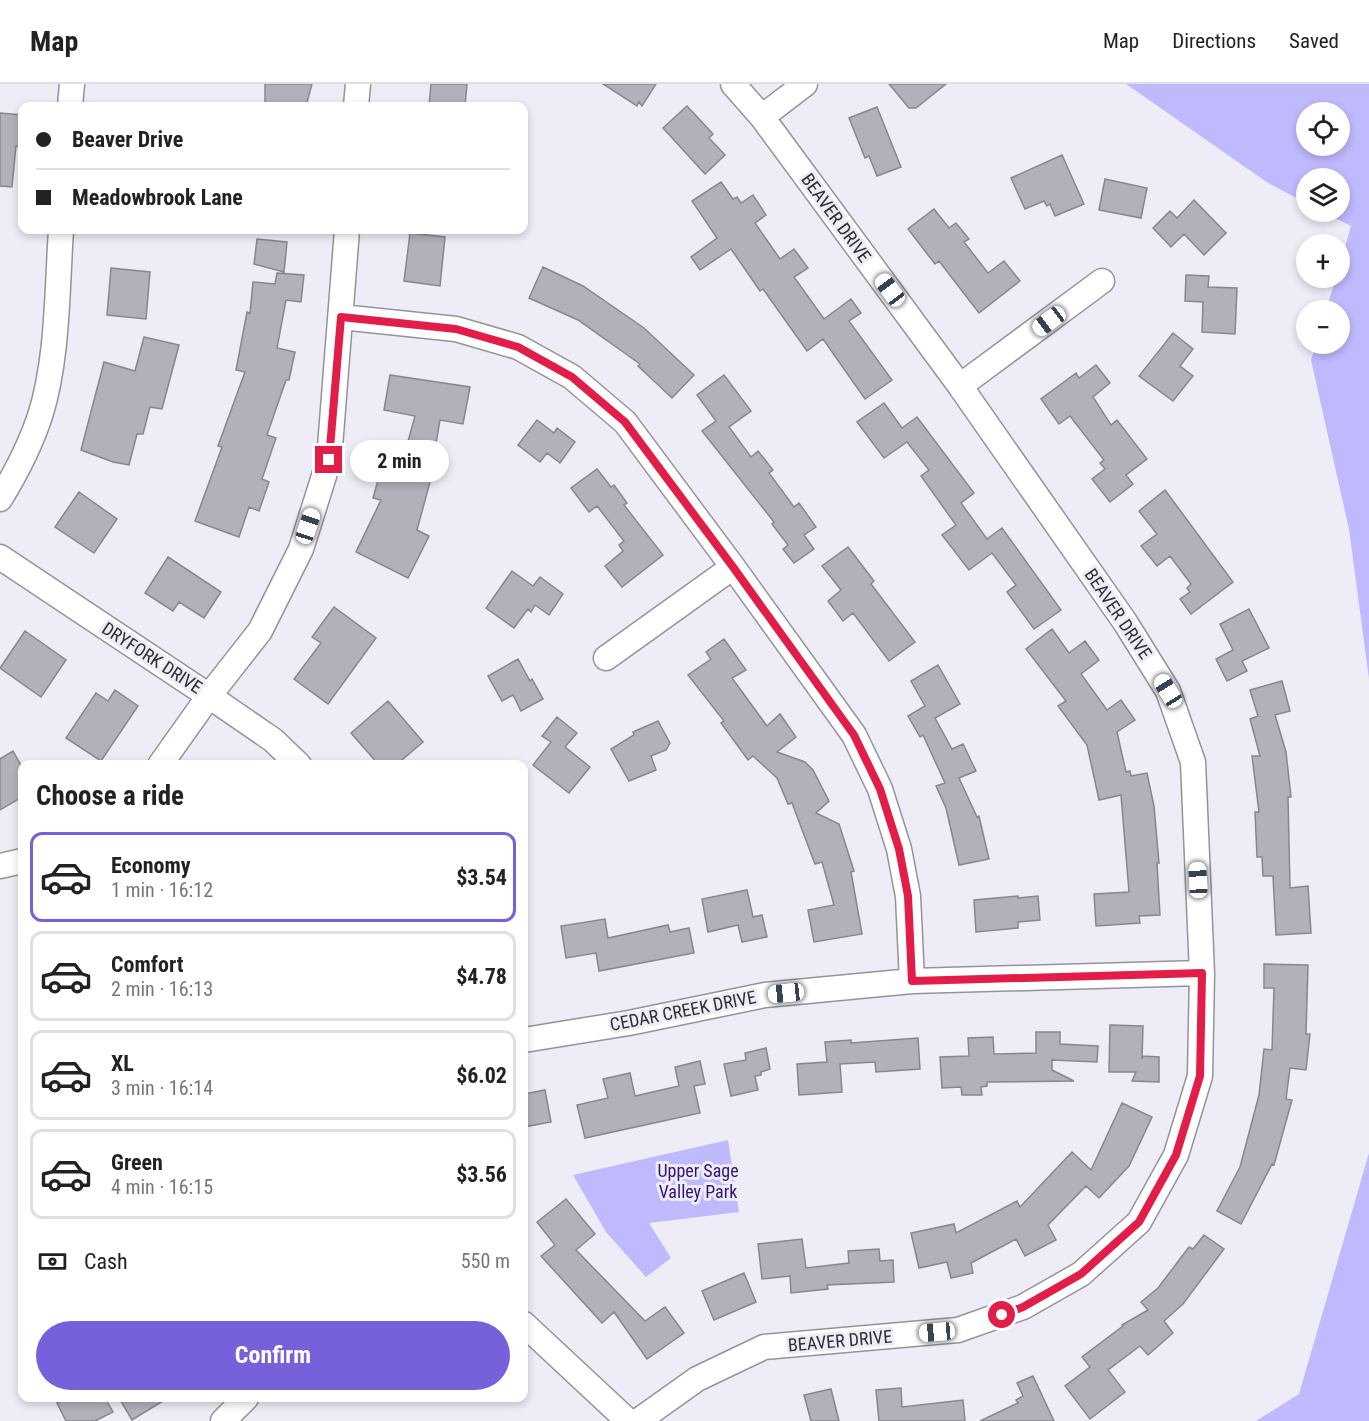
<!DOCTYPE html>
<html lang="en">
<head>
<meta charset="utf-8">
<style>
	body { margin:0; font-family:"Roboto Condensed",sans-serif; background:#f2f2f2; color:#222; height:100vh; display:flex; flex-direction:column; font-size:22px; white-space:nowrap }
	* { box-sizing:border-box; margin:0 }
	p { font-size:20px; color:#767676 }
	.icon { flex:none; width:33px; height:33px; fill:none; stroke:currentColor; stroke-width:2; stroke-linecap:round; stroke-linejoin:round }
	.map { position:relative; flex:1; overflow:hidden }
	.panel { position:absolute; left:18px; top:676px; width:510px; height:642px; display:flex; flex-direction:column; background:#fff; border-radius:12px; box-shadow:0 3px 9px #0003 }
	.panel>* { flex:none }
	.top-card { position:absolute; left:18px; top:18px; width:510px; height:132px; border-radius:12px; box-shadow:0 3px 9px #0003; display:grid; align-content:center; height:132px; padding:0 18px; background:#fff }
	.tools { position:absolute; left:1296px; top:18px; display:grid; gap:12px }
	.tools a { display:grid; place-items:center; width:54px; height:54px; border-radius:50%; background:#fff; box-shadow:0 3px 9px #0003; font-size:30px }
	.end { position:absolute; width:27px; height:27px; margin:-14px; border:8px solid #e11d48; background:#fff; box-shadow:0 0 0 3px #fff }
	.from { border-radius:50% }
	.bubble { position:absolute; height:42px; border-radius:21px; background:#fff; box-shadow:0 3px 9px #0003; font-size:20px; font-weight:700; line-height:42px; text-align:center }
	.car { position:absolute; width:18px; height:36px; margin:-18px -9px; border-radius:8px; box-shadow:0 0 4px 2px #0007; background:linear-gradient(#fff 24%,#345 0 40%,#fff 0 76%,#345 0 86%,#fff 0) }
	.top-card b { display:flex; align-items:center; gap:21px; height:57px; font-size:22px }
	.top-card b+b { border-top:2px solid #e0e0e0 }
	.top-card i { width:15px; height:15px; background:#222 }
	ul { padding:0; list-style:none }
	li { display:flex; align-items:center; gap:18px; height:90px; margin:0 12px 9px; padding:0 6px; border:3px solid #e0e0e0; border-radius:12px }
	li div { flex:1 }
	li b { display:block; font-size:22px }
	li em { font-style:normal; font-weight:700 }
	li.current { border-color:#7761db }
	li>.icon { width:54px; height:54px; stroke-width:1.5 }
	h2 { padding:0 18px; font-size:27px; line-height:72px }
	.pay { display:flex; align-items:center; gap:15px; height:66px; padding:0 18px; font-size:22px }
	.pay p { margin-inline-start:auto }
	.action { display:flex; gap:12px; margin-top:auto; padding:12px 18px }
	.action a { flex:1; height:69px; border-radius:36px; background:#7761db; color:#fff; font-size:24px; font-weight:700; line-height:69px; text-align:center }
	header { display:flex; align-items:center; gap:36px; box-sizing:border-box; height:84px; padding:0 30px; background:#fff; border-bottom:2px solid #e0e0e0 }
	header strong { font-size:28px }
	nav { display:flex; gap:33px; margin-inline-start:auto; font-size:21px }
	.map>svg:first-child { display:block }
</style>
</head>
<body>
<header>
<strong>Map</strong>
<nav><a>Map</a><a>Directions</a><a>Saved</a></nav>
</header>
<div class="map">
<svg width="1369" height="1337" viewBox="0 0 1369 1337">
	<rect width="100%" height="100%" fill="#eeedf7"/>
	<!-- green -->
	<path fill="#bfb9fe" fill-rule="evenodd" d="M1126 0H1369V595L1349 445 1311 276 1316 260H1340V226H1326L1336 194H1340V181L1351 142 1323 128H1340V94H1306V119L1268 99ZM1306 28H1340V62H1306Z
		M728 1056 739 1128 649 1139 671 1174 646 1193 606 1148 573 1091Z
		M1369 1069V1337H1256L1299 1310Z"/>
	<!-- building -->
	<path fill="#b2b1ba" stroke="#87868f" stroke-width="1.5" d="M265 0H312L306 22H265Z
		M431 0H467L465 22H429Z
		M603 0H656L642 22 639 18 637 22Z
		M889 0H946L916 24H909Z
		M687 22 713 50 709 54 725 71 705 90 663 44Z
		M877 23 901 83 877 92 869 72 865 74 849 34Z
		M0 29 22 31 20 63 16 62 12 103 0 102Z
		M1062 71 1084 120 1055 132 1050 120 1047 122 1044 117 1025 125 1011 94Z
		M1105 95 1147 104 1141 134 1099 126Z
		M721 98 733 115 737 113 741 119 753 111 766 131 755 139 780 175 794 165 808 184 794 193 824 235 851 215 861 229 849 237 892 296 865 315 823 255 807 267 763 205 760 207 731 165 700 186 691 173 717 154 692 117Z
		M1194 116 1226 149 1204 171 1184 150 1171 163 1153 144 1170 127 1177 134Z
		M934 125 949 144 956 139 969 155 964 158 988 189 1004 177 1020 197 979 229 939 177 935 180 908 145Z
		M410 149 445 153 440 202 404 197Z
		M257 155 287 158 284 188 254 180Z
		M543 183 583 202 644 244 694 291 672 314 638 282 640 280 578 236 529 214Z
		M111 184 150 188 146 235 107 231Z
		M277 189 304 191 301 218 286 216 277 264 295 268 289 296H286L267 351 276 354 262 395 269 398 259 427 249 423 239 453 195 437 222 363 218 362 245 288 236 286 247 228 250 229 253 198 275 200Z
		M1186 191 1209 192 1208 203 1237 204 1235 250 1202 248 1203 218 1185 217Z
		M1173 249 1193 265 1180 282 1193 292 1173 317 1139 292Z
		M144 253 179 261 162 325 150 323 143 350H137L129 381 113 378 81 366 104 278 135 287Z
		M1096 281 1110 299 1093 313 1111 341 1117 336 1147 375 1126 391 1133 400 1110 418 1092 395 1105 385 1100 379 1104 376 1070 332 1059 340 1041 315 1076 289 1079 294Z
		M390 291 470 303 463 340 440 336 434 371 437 372 417 446 429 452 408 494 356 468 381 416 373 414 380 389 398 394 415 332 384 326Z
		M724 291 751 327 729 343 751 373 758 367 773 386 769 389 794 423 799 419 816 443 804 451 814 465 794 479 783 465 788 461 772 440 774 438 702 347 716 337 697 311Z
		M884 319 902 344 917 333 974 409 961 419 987 455 1002 444 1061 526 1034 545 1007 508 1016 501 992 469 969 486 942 451 956 441 921 392 929 386 907 358 884 374 857 338Z
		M537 336 554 349 557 344 575 358 560 379 547 369 540 378 518 361Z
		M597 385 611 403 614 401 627 419 624 421 663 471 622 503 605 482 623 467 619 461 624 457 597 422 589 428 571 404Z
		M1165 406 1233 498 1191 530 1180 515 1190 508 1187 504 1191 500 1170 472 1157 482 1141 462 1157 450 1139 427Z
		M79 408 117 435 94 469 55 443Z
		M848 463 874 497 871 500 915 558 889 577 853 529 843 537 828 517 841 506 822 482Z
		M168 473 221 508 204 534 179 518 173 527 145 509Z
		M512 487 533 502 540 493 563 510 549 531 535 521 531 528 528 525 514 544 486 524Z
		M334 523 376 554 328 620 294 595 321 559 312 553Z
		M1249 525 1269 564 1242 577 1247 587 1227 597 1216 575 1233 566 1220 540Z
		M1052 545 1069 569 1085 557 1099 576 1081 590 1107 626 1121 616 1135 636 1117 648 1126 688 1130 687 1131 692 1147 689 1154 722 1159 779H1157L1160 831 1139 832 1140 839 1096 842 1094 810 1129 808 1121 711 1099 716 1087 661 1058 622 1066 617 1026 565Z
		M25 547 66 576 41 613 0 584Z
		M724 555 746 586 732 594 767 642 780 630 796 653 777 668 805 678 813 686 829 717 816 729 839 740 854 787 851 788 862 850 814 858 808 826 834 821 822 778 815 780 792 719 788 720 777 694 753 672 748 676 721 639 724 637 688 591 711 575 706 568Z
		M518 575 530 597 532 595 543 615 521 627 513 611 502 617 488 592Z
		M938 581 960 620 935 634 952 665 963 660 976 687 959 694 977 733 979 732 989 775 959 781 946 724 936 702 945 699 923 651 920 653 908 632 925 622 911 597Z
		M1282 597 1290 627 1275 631 1286 668 1291 713H1288L1290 804 1308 802 1311 849 1276 851 1273 792H1263L1262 773H1257L1255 728H1259L1252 672H1260L1250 635 1258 632 1250 606Z
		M115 606 138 622 101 677 66 654 96 609 108 617Z
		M388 617 423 658 396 681H379L351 649Z
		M557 633 577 649 565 663 590 683 569 709 533 681 551 658 542 652Z
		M658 637 670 659 666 666 651 672 656 686 629 697 611 665 634 651 633 648Z
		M13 667 22 683V713L0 726V675Z
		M747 806 753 833 762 831 767 853 742 858 738 841 708 848 702 815Z
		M1018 812V814L1038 812 1040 836 1018 838V844L976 848 974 816Z
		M605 835 608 854 668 841 670 848 689 844 694 869 599 887 596 869 566 874 561 842Z
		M1264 880 1308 881 1306 950H1310L1306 986 1290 984 1286 1015 1292 1016 1274 1081 1272 1080 1241 1140 1217 1127 1240 1083 1259 1011 1264 965 1272 966 1274 904H1264Z
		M1110 941 1143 942 1142 975 1143 972 1159 973V998L1132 997 1136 988H1109Z
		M1036 948H1060V960L1098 962 1097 978 1052 976V986L1074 997 987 998V1002L981 1003 982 1011H962L961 1003 942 1004 940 973 969 972 968 954 993 953 994 970 1036 969Z
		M918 954 920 985 876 988 875 978 840 980 842 1008 799 1011 797 980 827 978 825 958 851 956V959Z
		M766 964 770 985 761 988V991L755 992 758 1006 731 1012 724 980 746 976 745 969Z
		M700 977 705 1000 694 1002 700 1029 585 1054 577 1021 608 1014 603 995 630 989 635 1012 679 1002 675 983Z
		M545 1006 551 1038 524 1043V1010Z
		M1122 1019 1152 1033 1129 1082 1099 1114 1086 1102 1048 1141 1056 1156 1025 1172 1016 1155 971 1179 973 1189 951 1194 947 1178 919 1184 911 1149 954 1140 956 1149 1017 1117 1020 1123 1072 1068 1091 1086Z
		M566 1115 595 1150 576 1166 645 1237 665 1223 684 1249 647 1275 614 1228 602 1239 541 1172 555 1161 537 1138Z
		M1204 1151 1224 1165 1183 1220 1164 1237 1173 1249 1148 1271 1140 1262 1108 1286 1125 1308 1090 1335 1065 1302 1090 1283 1082 1273 1123 1242 1122 1241 1148 1226 1141 1218 1158 1204 1189 1163 1193 1165Z
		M802 1155 806 1184 849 1179 848 1167 879 1165 880 1177 893 1176 894 1198 827 1201 828 1205 791 1209 790 1192 762 1195 758 1160Z
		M744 1189 756 1218 714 1236 702 1207Z
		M1033 1292 1054 1337H980L1018 1319 1016 1316 1023 1312 1017 1299Z
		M901 1304 902 1323 963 1316 965 1337H879L876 1306Z
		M831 1305 839 1337H811L804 1311Z
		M67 1314H105L113 1328 95 1337H66L57 1319Z
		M119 1314H168L132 1336Z"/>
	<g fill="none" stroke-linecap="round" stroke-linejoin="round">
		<!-- street casing -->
		<g stroke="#94939c" stroke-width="27">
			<path id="street" d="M70 22 72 0
				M356 22 358 0
				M762 33 805 0
				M341 233 456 245 518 263 572 293 625 338 733 483 854 651 880 705 899 765 908 812 912 897
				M960 302 1102 197
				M0 415C16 389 30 362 40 332 58 276 57 205 61 146
				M0 473 209 612 273 656 299 681
				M606 574 733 483
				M160 681 209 612 260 547 301 465 329 376 347 146
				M0 782 22 777
				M524 956 629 939 765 911 912 897 1202 889
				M524 1240 628 1337
				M223 1337 246 1314
				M638 1337 697 1295 764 1263 958 1246 1023 1223 1081 1190 1139 1138 1176 1071 1200 992 1202 889 1193 678 1168 607 1125 538 960 302 762 33 733 0"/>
		</g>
		<!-- street -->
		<use href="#street" stroke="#fff" stroke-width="24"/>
	</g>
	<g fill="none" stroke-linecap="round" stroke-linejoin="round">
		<!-- route -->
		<path stroke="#e11d48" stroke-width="8" d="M329 376 341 233 456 245 518 263 572 293 625 338 733 483 854 651 880 705 899 765 908 812 912 897 1202 889 1200 992 1176 1071 1139 1138 1081 1190 1023 1223 1002 1231"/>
	</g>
	<g text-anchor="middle" stroke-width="6" stroke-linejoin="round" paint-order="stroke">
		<!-- street labels -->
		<g font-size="18" fill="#2f2f32" stroke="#eeedf7">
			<text transform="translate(836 134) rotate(54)" y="6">BEAVER DRIVE</text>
			<text transform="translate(1118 530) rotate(56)" y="6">BEAVER DRIVE</text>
			<text transform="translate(152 574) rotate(33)" y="6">DRYFORK DRIVE</text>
			<text transform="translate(683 927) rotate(-11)" y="6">CEDAR CREEK DRIVE</text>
			<text transform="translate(840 1257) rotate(-5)" y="6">BEAVER DRIVE</text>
		</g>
		<!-- park labels -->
		<g font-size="18" fill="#321378" stroke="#eeedf7">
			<text x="698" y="1093">Upper Sage<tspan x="698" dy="21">Valley Park</tspan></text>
		</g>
	</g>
</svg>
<div class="tools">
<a><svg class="icon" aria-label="locate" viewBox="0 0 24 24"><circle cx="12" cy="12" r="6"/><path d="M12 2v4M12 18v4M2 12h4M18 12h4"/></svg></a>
<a><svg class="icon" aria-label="layers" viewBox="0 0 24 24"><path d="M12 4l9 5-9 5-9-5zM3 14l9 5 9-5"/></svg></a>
<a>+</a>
<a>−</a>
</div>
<i class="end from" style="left:1002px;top:1231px"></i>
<i class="end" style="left:329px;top:376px"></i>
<div class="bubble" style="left:350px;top:356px;width:99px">2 min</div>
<i class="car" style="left:890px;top:206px;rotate:323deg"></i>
<i class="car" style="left:1049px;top:237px;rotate:233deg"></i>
<i class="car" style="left:308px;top:442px;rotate:18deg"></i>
<i class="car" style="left:1168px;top:607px;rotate:328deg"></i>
<i class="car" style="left:1198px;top:796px;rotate:357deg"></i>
<i class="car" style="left:786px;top:909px;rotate:264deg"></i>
<i class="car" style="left:937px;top:1248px;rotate:265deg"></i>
<div class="top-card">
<b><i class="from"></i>Beaver Drive</b>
<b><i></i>Meadowbrook Lane</b>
</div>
<section class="panel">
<h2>Choose a ride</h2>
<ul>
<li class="current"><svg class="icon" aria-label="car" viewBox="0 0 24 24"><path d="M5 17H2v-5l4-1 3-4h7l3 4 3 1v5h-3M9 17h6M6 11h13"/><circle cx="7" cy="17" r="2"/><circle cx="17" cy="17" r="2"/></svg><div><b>Economy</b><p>1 min · 16:12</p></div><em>$3.54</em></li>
<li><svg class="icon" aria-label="car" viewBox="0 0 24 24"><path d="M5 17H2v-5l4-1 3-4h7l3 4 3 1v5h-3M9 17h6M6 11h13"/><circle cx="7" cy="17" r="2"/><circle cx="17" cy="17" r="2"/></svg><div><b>Comfort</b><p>2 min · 16:13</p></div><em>$4.78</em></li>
<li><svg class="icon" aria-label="car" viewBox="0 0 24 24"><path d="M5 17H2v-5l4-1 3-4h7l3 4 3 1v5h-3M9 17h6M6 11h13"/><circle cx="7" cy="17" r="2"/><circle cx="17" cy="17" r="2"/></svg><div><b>XL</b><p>3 min · 16:14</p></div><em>$6.02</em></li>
<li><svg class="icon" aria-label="car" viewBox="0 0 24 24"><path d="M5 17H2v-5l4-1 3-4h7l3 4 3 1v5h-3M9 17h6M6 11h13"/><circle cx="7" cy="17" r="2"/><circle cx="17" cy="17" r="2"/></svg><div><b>Green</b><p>4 min · 16:15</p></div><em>$3.56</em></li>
</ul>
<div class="pay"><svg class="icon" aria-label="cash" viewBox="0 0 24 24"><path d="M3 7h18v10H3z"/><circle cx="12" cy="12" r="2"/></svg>Cash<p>550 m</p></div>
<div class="action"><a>Confirm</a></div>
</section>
</div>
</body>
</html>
